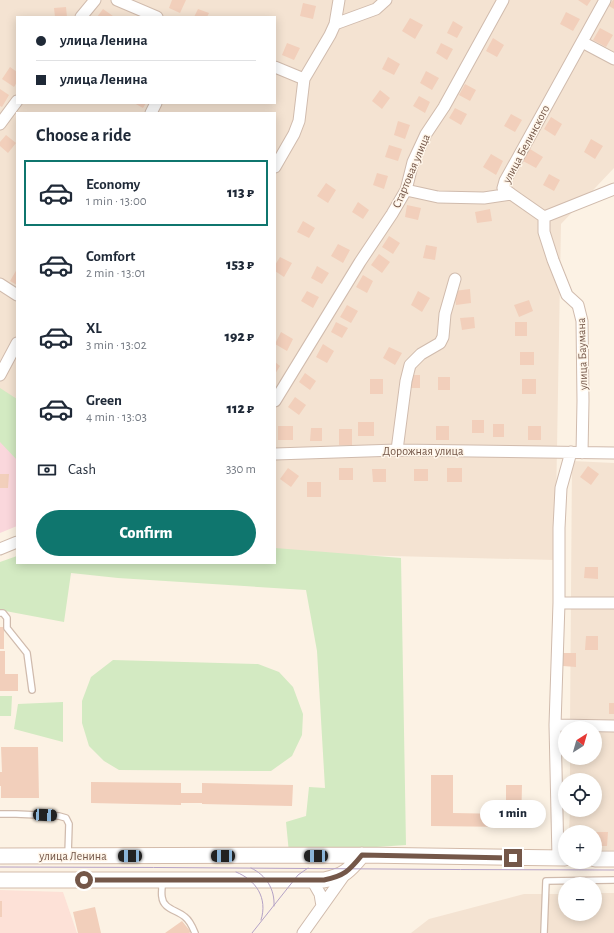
<!DOCTYPE html>
<html lang="en">
<head>
<meta charset="utf-8">
<style>
	body { margin:0; font-family:"Alegreya Sans",sans-serif; background:#f2f2f3; color:#1f2937; height:100vh; display:flex; flex-direction:column; font-size:15px; white-space:nowrap }
	* { box-sizing:border-box; margin:0 }
	p { font-size:13px; color:#747a83 }
	.icon { flex:none; width:22px; height:22px; fill:none; stroke:currentColor; stroke-width:2; stroke-linecap:round; stroke-linejoin:round }
	.map { position:relative; flex:1; overflow:hidden }
	.panel { position:absolute; left:16px; top:112px; width:260px; height:452px; display:flex; flex-direction:column; background:#fff; border-radius:0px; box-shadow:0 2px 10px #0003 }
	.panel>* { flex:none }
	.top-card { position:absolute; left:16px; top:16px; width:260px; height:88px; border-radius:0px; box-shadow:0 2px 10px #0003; display:grid; align-content:center; height:88px; padding:0 20px; background:#fff }
	.needle { width:26px; rotate:37deg }
	.fabs { position:absolute; left:558px; top:721px; display:grid; gap:8px }
	.fabs a { display:grid; place-items:center; width:44px; height:44px; border-radius:50%; background:#fff; box-shadow:0 2px 10px #0003; font-size:20px }
	.end { position:absolute; width:18px; height:18px; margin:-9px; border:5px solid #745749; background:#fff; box-shadow:0 0 0 2px #fff }
	.from { border-radius:50% }
	.bubble { position:absolute; height:28px; border-radius:14px; background:#fff; box-shadow:0 2px 10px #0003; font-size:13px; font-weight:800; line-height:28px; text-align:center }
	.car { position:absolute; width:12px; height:24px; margin:-12px -6px; border-radius:5px; box-shadow:0 0 3px 1px #0007; background:linear-gradient(#222 24%,#8ab4d8 0 40%,#222 0 76%,#8ab4d8 0 86%,#222 0) }
	.top-card b { display:flex; align-items:center; gap:14px; height:38px; font-size:15px }
	.top-card b+b { border-top:1px solid #e0e1e3 }
	.top-card i { width:10px; height:10px; background:#1f2937 }
	ul { padding:0; list-style:none }
	li { display:flex; align-items:center; gap:12px; height:66px; margin:0 8px 6px; padding:0 12px; border:2px solid transparent; border-radius:0px }
	li div { flex:1 }
	li b { display:block; font-size:15px }
	li em { font-style:normal; font-weight:800 }
	li.selected { border-color:#0f766e }
	li>.icon { width:36px; height:36px; stroke-width:1.5 }
	h2 { padding:0 20px; font-size:18px; line-height:48px }
	.pay { display:flex; align-items:center; gap:10px; height:44px; padding:0 20px; font-size:15px }
	.pay p { margin-inline-start:auto }
	.primary-button { display:flex; gap:8px; margin-top:auto; padding:8px 20px }
	.primary-button a { flex:1; height:46px; border-radius:24px; background:#0f766e; color:#fff; font-size:16px; font-weight:800; line-height:46px; text-align:center }
	.map>svg:first-child { display:block }
</style>
</head>
<body>
<div class="map">
<svg width="614" height="933" viewBox="0 0 614 933">
	<rect width="100%" height="100%" fill="#fcf2e4"/>
	<!-- residential -->
	<path fill="#f4e3d2" fill-rule="evenodd" d="M0 0H614V168L561 224 555 560 275 553V113H17V403L0 393ZM17 17H275V103H17Z
		M572 461 614 463V850H595V832H569L570 810H595V780H570V758H595V728H570Z
		M595 893H614V933H411L429 919 524 894H565V914H595Z"/>
	<!-- commercial -->
	<path fill="#fde1d7" d="M0 890 63 892 77 933H0Z"/>
	<!-- medical -->
	<path fill="#fad7dc" d="M0 408 17 419V526L0 533Z"/>
	<!-- green -->
	<path fill="#d3eac2" d="M0 388 17 399V460L0 442Z
		M275 548 401 558 406 845 289 853 286 822 306 816 309 787 325 788 317 651 306 590 118 578 71 573 64 622 0 610V562L17 556V563H275Z
		M113 660 258 664 279 672 293 687 303 714 302 735 292 756 271 771 119 770 104 761 89 746 82 723V701L91 677Z
		M0 696H12L11 716H0Z
		M63 702V742L14 729 18 704Z"/>
	<!-- building -->
	<path fill="#f2cfbb" d="M172 0H186L180 13 169 8Z
		M578 0H591L587 6Z
		M613 0H614V9L609 6Z
		M303 3 316 6 313 19 300 16Z
		M66 7 67 17H55L54 8Z
		M103 9 113 16 112 17H97Z
		M198 9 209 13 207 17H194Z
		M566 12 580 19 573 31 560 24Z
		M410 18 423 25 415 39 402 31Z
		M453 21 463 27 457 38 447 33Z
		M600 28 613 35 606 47 593 40Z
		M493 38 504 45 497 57 486 51Z
		M287 43 300 48 294 60 282 55Z
		M441 43 453 49 447 60 436 53Z
		M388 57 400 64 394 75 382 69Z
		M10 67 17 72V82L14 87 2 79Z
		M426 71 439 78 432 90 420 83Z
		M465 84 476 90 470 101 459 95Z
		M0 89 9 95 2 107 0 106Z
		M380 90 390 98 382 109 372 101Z
		M419 96 430 102 425 113 413 106Z
		M134 103H146L143 108Z
		M455 108 467 114 461 125 449 118Z
		M511 114 522 120 515 132 504 126Z
		M551 117 562 124 555 136 544 129Z
		M398 121 410 125 405 139 394 135Z
		M6 135 16 143 8 153 0 146V142Z
		M591 139 603 146 595 159 584 152Z
		M389 145 402 149 398 161 385 157Z
		M530 149 543 157 536 168 523 161Z
		M491 154 503 161 496 175 483 167Z
		M377 173 388 176 384 189 373 185Z
		M549 174 560 180 554 191 543 185Z
		M326 183 336 190 328 203 317 196Z
		M358 202 369 210 363 219 352 212Z
		M407 205 421 208 418 220 405 217Z
		M490 209 492 221 477 223 475 212Z
		M303 221 315 228 309 238 297 232Z
		M389 236 400 243 393 254 382 247Z
		M338 244 350 250 343 263 331 256Z
		M426 245 437 247 435 260 423 258Z
		M379 254 390 262 382 273 371 265Z
		M280 257 292 263 284 277 275 271V265Z
		M317 266 329 273 322 284 311 278Z
		M17 269V285L10 281Z
		M363 275 373 281 367 293 356 287Z
		M470 289 471 303 456 305 454 291Z
		M307 291 319 297 313 308 301 301Z
		M418 291 430 298 422 312 411 305Z
		M529 300 533 311 519 317 514 305Z
		M347 305 358 311 351 323 340 317Z
		M474 317 475 328 462 330 460 318Z
		M336 322 348 328 342 338 331 332Z
		M515 322H527V336H515Z
		M281 332 293 339 287 351 275 344Z
		M323 344 334 351 327 363 316 357Z
		M389 347 402 353 395 365 383 358Z
		M520 352H534V365H520Z
		M275 362 280 366 275 374Z
		M305 373 316 381 310 390 299 382Z
		M409 375H420V388H409Z
		M438 377H450V390H438Z
		M370 379H383V394H370Z
		M522 379H536V394H522Z
		M295 397 306 405 299 415 288 407Z
		M472 420H484V433H472Z
		M358 422H374V436H358Z
		M493 424H504V437H493Z
		M278 426H293V440H278Z
		M436 426H449V440H436Z
		M528 426H541V440H528Z
		M311 428H322V441H310Z
		M339 429H352V445H339Z
		M588 466 599 474 591 485 580 477Z
		M288 468 299 476 291 487 280 479Z
		M339 468H353V480H339Z
		M447 468H462V482H447Z
		M372 469H386V482H373Z
		M414 469H428V481H414Z
		M0 474H9L8 488H0Z
		M307 482H321V497H307Z
		M585 567H598V579L584 578Z
		M0 627H4V649H0Z
		M586 636H598V650H585Z
		M0 651H5V674H18V691H0Z
		M563 653H576V667L563 666Z
		M609 703H614V714H609Z
		M1 747H38L39 798H1V786H0V772H2Z
		M431 775H453V813L506 814V785H522L521 827 431 826Z
		M91 782 181 783V793H202V783L293 785 292 806 202 804V803H181V805L91 803Z
		M595 832H608L607 846H595Z
		M0 901H2V917H0Z
		M95 907 101 933H78L73 912Z
		M182 921 191 932 189 933H165Z"/>
	<g fill="none" stroke-linecap="round" stroke-linejoin="round">
		<!-- service casing -->
		<g stroke="#d0bbad" stroke-width="8">
			<path id="service" d="M0 613H3L7 618V628L27 653 32 690
				M0 814H16L59 816 66 818 69 824 68 855
				M163 880C162 886 161 892 162 897 163 909 177 910 185 917 189 920 193 928 195 933
				M544 933 546 881 614 880"/>
		</g>
		<!-- minor casing -->
		<g stroke="#d0bbad" stroke-width="13">
			<path id="minor" d="M117 0 157 17
				M81 17 95 0
				M335 24 376 9 386 0
				M582 42 614 59
				M275 67 304 79
				M151 113 156 103
				M0 124 17 101
				M275 167 294 134 299 121 304 79 330 35 335 24 339 0
				M406 190 438 197 484 198 511 194 503 188 505 181 605 0
				M511 194 544 217 614 189
				M544 217V232L553 260 567 295 578 305 582 321 583 401 582 453
				M0 284 17 295
				M0 375 17 343
				M275 401 360 262 392 214 406 190 413 162 426 134 444 107 503 0
				M397 450 406 381 410 365 421 354 440 343 443 337 445 314 455 279
				M275 454 397 450 614 453
				M0 549 17 542
				M559 603H614
				M555 725 614 726
				M558 858 555 725 559 603V528L561 488 571 452
				M312 880 320 894 322 906
				M303 933 345 874"/>
		</g>
		<!-- secondary casing -->
		<g stroke="#d3bbaa" stroke-width="17">
			<path id="secondary" d="M0 856 362 855 565 858
				M595 859H614
				M0 880H324C344 876 349 871 362 855"/>
		</g>
		<!-- service -->
		<use href="#service" stroke="#fff" stroke-width="5.5"/>
		<!-- minor -->
		<use href="#minor" stroke="#fff" stroke-width="11"/>
		<!-- secondary -->
		<use href="#secondary" stroke="#fff" stroke-width="15"/>
		<!-- tram -->
		<path stroke="#b4a2c6" stroke-width="1" d="M0 867C205 867 409 870 614 870
			M251 868C266 875 275 889 274 906
			M236 872C256 880 268 898 261 920
			M252 933 298 875 308 868"/>
	</g>
	<g fill="none" stroke-linecap="round" stroke-linejoin="round">
		<!-- route -->
		<path stroke="#745749" stroke-width="5" d="M84 880H324C344 876 349 871 362 855L513 858"/>
	</g>
	<g text-anchor="middle" stroke-width="3" stroke-linejoin="round" paint-order="stroke">
		<!-- street labels -->
		<g font-size="12" fill="#745749" stroke="#fff6ea">
			<text transform="translate(526 144) rotate(-62)" y="4">улица Белинского</text>
			<text transform="translate(411 171) rotate(-67)" y="4">Стартовая улица</text>
			<text transform="translate(582 354) rotate(-92)" y="4">улица Баумана</text>
			<text x="423" y="455">Дорожная улица</text>
			<text x="73" y="860">улица Ленина</text>
		</g>
	</g>
</svg>
<div class="fabs">
<a><svg class="needle" viewBox="-14 -14 28 28"><path d="M0-13l5 13h-10z" fill="#e53935"/><path d="M0 13l5-13h-10z" fill="#747a83"/></svg></a>
<a><svg class="icon" aria-label="locate" viewBox="0 0 24 24"><circle cx="12" cy="12" r="6"/><path d="M12 2v4M12 18v4M2 12h4M18 12h4"/></svg></a>
<a>+</a>
<a>−</a>
</div>
<i class="end from" style="left:84px;top:880px"></i>
<i class="end" style="left:513px;top:858px"></i>
<div class="bubble" style="left:480px;top:800px;width:66px">1 min</div>
<i class="car" style="left:45px;top:815px;rotate:93deg"></i>
<i class="car" style="left:130px;top:856px;rotate:270deg"></i>
<i class="car" style="left:223px;top:856px;rotate:270deg"></i>
<i class="car" style="left:316px;top:856px;rotate:270deg"></i>
<div class="top-card">
<b><i class="from"></i>улица Ленина</b>
<b><i></i>улица Ленина</b>
</div>
<section class="panel">
<h2>Choose a ride</h2>
<ul>
<li class="selected"><svg class="icon" aria-label="car" viewBox="0 0 24 24"><path d="M5 17H2v-5l4-1 3-4h7l3 4 3 1v5h-3M9 17h6M6 11h13"/><circle cx="7" cy="17" r="2"/><circle cx="17" cy="17" r="2"/></svg><div><b>Economy</b><p>1 min · 13:00</p></div><em>113 ₽</em></li>
<li><svg class="icon" aria-label="car" viewBox="0 0 24 24"><path d="M5 17H2v-5l4-1 3-4h7l3 4 3 1v5h-3M9 17h6M6 11h13"/><circle cx="7" cy="17" r="2"/><circle cx="17" cy="17" r="2"/></svg><div><b>Comfort</b><p>2 min · 13:01</p></div><em>153 ₽</em></li>
<li><svg class="icon" aria-label="car" viewBox="0 0 24 24"><path d="M5 17H2v-5l4-1 3-4h7l3 4 3 1v5h-3M9 17h6M6 11h13"/><circle cx="7" cy="17" r="2"/><circle cx="17" cy="17" r="2"/></svg><div><b>XL</b><p>3 min · 13:02</p></div><em>192 ₽</em></li>
<li><svg class="icon" aria-label="car" viewBox="0 0 24 24"><path d="M5 17H2v-5l4-1 3-4h7l3 4 3 1v5h-3M9 17h6M6 11h13"/><circle cx="7" cy="17" r="2"/><circle cx="17" cy="17" r="2"/></svg><div><b>Green</b><p>4 min · 13:03</p></div><em>112 ₽</em></li>
</ul>
<div class="pay"><svg class="icon" aria-label="cash" viewBox="0 0 24 24"><path d="M3 7h18v10H3z"/><circle cx="12" cy="12" r="2"/></svg>Cash<p>330 m</p></div>
<div class="primary-button"><a>Confirm</a></div>
</section>
</div>
</body>
</html>
